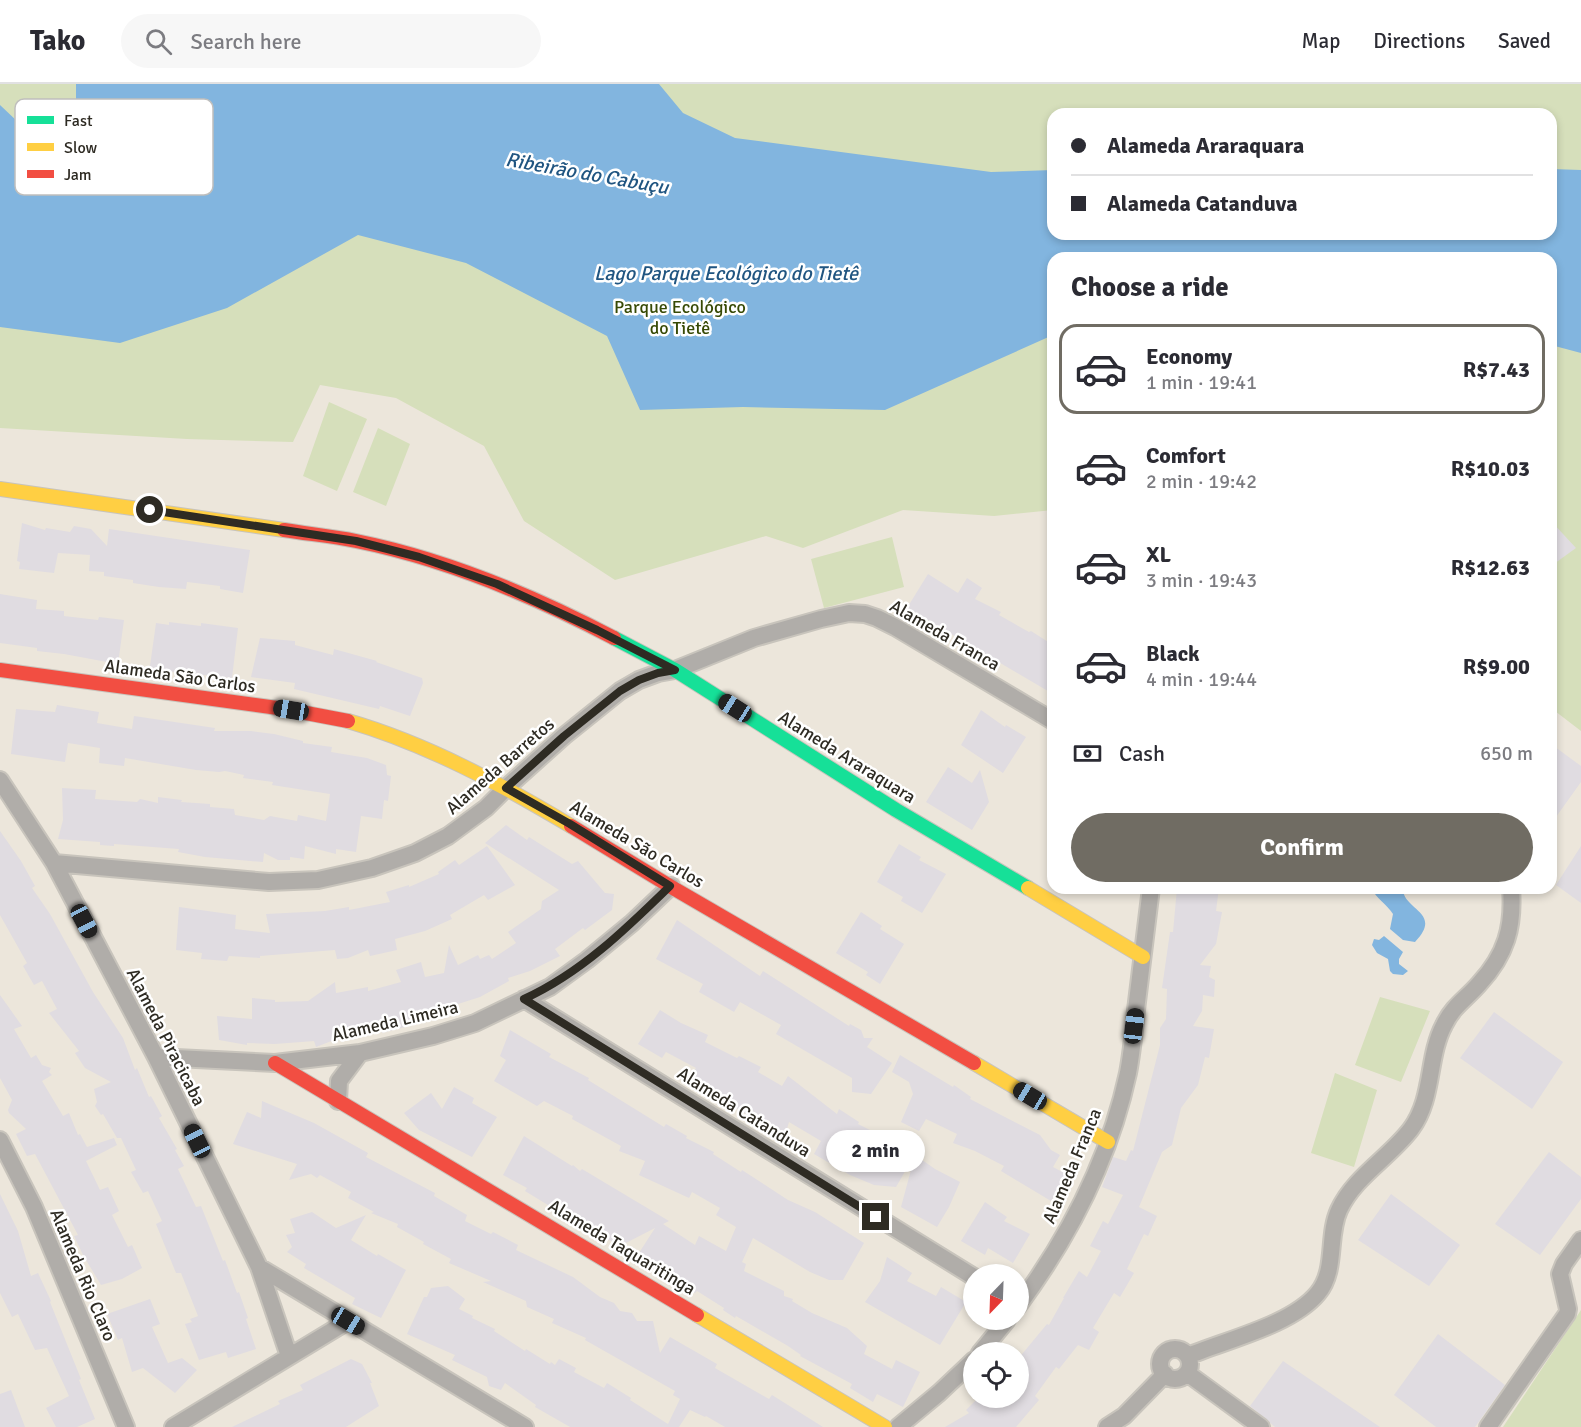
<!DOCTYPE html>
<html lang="en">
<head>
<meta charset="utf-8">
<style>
	body { margin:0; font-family:Signika,sans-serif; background:#f7f7f7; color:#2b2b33; height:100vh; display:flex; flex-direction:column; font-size:22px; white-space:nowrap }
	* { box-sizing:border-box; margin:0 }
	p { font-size:20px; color:#7c7c81 }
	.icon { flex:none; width:33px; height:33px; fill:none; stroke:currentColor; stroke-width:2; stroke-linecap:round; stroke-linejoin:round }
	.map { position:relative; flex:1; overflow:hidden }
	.panel { position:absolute; left:1047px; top:168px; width:510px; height:642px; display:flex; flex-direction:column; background:#fff; border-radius:18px; box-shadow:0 3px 9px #0003 }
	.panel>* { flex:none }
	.top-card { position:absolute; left:1047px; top:24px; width:510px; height:132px; border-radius:18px; box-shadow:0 3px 9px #0003; display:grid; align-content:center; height:132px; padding:0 24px; background:#fff }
	.needle { width:39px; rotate:203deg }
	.buttons { position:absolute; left:963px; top:1180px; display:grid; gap:12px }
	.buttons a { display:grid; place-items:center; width:66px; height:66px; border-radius:50%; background:#fff; box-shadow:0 3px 9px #0003; font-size:30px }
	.end { position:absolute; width:27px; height:27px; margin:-14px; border:8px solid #2e2b23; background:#fff; box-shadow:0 0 0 3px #fff }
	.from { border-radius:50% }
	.bubble { position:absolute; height:42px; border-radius:21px; background:#fff; box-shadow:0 3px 9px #0003; font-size:20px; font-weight:800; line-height:42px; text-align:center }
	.car { position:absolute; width:18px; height:36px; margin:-18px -9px; border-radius:8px; box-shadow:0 0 4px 2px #0007; background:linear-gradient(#222 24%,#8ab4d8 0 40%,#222 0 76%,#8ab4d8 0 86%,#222 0) }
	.top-card b { display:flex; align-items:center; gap:21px; height:57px; font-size:22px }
	.top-card b+b { border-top:2px solid #e1e1e2 }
	.top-card i { width:15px; height:15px; background:#2b2b33 }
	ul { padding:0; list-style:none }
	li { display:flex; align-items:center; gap:18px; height:90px; margin:0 12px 9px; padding:0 12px; border:3px solid transparent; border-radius:18px }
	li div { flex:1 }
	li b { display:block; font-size:22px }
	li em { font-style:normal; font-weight:800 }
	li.selected { border-color:#706c63 }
	li>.icon { width:54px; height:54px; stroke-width:1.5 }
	h2 { padding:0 24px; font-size:27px; line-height:72px }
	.pay { display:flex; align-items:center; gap:15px; height:66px; padding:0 24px; font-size:22px }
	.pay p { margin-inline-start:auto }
	.action { display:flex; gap:12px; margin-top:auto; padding:12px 24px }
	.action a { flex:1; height:69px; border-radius:36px; background:#706c63; color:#fff; font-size:24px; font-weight:800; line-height:69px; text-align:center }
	header { display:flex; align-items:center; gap:36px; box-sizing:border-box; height:84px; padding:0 30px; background:#fff; border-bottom:2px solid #e1e1e2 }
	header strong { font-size:28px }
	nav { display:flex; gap:33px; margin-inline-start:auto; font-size:21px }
	.search { width:420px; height:54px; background:#f7f7f7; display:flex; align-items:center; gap:15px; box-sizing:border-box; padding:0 21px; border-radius:33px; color:#7c7c81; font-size:22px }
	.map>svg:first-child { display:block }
</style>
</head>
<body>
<header>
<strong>Tako</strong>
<div class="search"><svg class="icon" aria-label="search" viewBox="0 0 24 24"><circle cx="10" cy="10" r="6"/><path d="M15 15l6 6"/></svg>Search here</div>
<nav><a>Map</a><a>Directions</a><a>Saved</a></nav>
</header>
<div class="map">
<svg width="1581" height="1343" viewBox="0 0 1581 1343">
	<rect width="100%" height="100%" fill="#ece6db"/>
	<!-- green -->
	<path fill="#d6dfbb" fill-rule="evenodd" d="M0 0H1581V647L1551 624V174H1053V426L994 432 903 426 803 464 766 452 615 496 524 437 484 362 396 314 320 301 293 358 187 355 0 344ZM1053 30H1551V150H1053Z
		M329 318 367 335 337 407 303 392Z
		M378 344 410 360 386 422 353 408Z
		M892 453 904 503 824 524 811 475Z
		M1380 913 1430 927 1401 998 1355 981Z
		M1335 989 1377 1006 1354 1083 1311 1069Z
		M1581 1226V1343H1503Z"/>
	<!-- water -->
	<path fill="#82b5df" d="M76 0H659L683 29 735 54 991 88 1053 86V150H1551V85L1581 86V269L1551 261V174H1053V251L885 326 743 323 640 326 607 252 466 179 358 151 227 224 120 259 0 243V21L19 39 76 29Z
		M1372 804H1403C1402 826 1444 828 1415 858L1403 856 1390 845 1393 830C1387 820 1375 814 1372 804Z
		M1384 852 1403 868 1399 875V880L1408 887 1403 891 1393 890 1390 887 1388 875 1377 869 1372 861 1374 855 1379 856Z"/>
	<!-- building -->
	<path fill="#e0dce1" d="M1551 437 1576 464 1551 482Z
		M22 439 45 446 46 444 70 448 74 442 91 445 107 462 109 445 250 466 243 509 220 505V502L187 498 186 505 159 503 133 499V496L104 492V488L89 487 90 471 58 469 54 489 19 485 20 478 17 477Z
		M928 490 958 509 967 494 982 504 975 515 1001 528 999 531 1029 548 1031 547 1053 561V610L907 524Z
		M0 510 37 516 36 525 64 527V532L98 536 99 533 124 536 118 580 64 570 37 567V564L0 559Z
		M169 538 201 542V539L238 544 232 594 156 586 150 582 156 539 169 541Z
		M260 554 295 557V561L333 571 334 565 377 577 376 578 422 594 423 599 410 632 380 622 379 625 294 605 295 599 251 593Z
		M57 621 99 628 97 639 132 645 134 632 215 644 214 647H251L274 650 303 657V659L332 663 331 668 367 674 386 681 387 691 391 692 388 717 384 716 382 735 361 732 356 768 336 765V770L305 762 304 775 290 773V776H278L264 769 263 778 205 773 178 768 179 765 114 760V762L100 761V758L58 755 63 736 62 704 96 706 95 715 137 718 140 715 158 719V713L182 716 181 718 210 720V723L234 725 235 731 264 736 270 732 297 737 298 731 326 737 330 710 272 701 273 698 243 694 244 691 225 687 219 688 196 686 125 674 124 682 99 679 100 664 68 659 65 678 11 670 16 625 55 628Z
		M981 626 1005 643 1006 641 1026 653 1003 689 961 661Z
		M1551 660 1581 682V698L1551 740Z
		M948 683 972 699 980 686 989 718 972 746 926 718Z
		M506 741 527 756 529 753 572 780 578 777 605 809 614 810 612 826 585 846 583 844 555 865 560 872 530 887 508 894 509 897 480 913 436 927 437 930 409 939V942L382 949V947L348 953 347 951 316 963 314 957 275 960 247 959V961L219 956 217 932 252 935V914L275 916V918L308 917 335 898 336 909 368 903V907L401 898 396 886 421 878 425 893 444 889 449 861 458 881 478 871 480 875 489 871 492 875 516 859 508 848 541 825 542 817 559 806 485 759Z
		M0 747 21 777 35 802 32 804 50 830 93 908 123 954 135 986 137 984 149 1013 151 1012 162 1032 159 1034 177 1065 175 1066 184 1082 178 1085 196 1123 201 1122 223 1177 225 1176 237 1209 239 1208 248 1234 246 1235 256 1265 228 1274 226 1268 199 1276 185 1240 192 1238 190 1235 198 1232 181 1189H176L156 1140 162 1137 148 1107 143 1109 131 1088 136 1086 121 1054H117L103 1030 101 1031 95 1022 97 1018 94 1005 111 998 85 984 75 969 79 967 49 929 57 925 42 897 34 901 23 882 27 879 0 831Z
		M899 760 921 773 919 776 946 790 922 829 901 817 903 813 877 798Z
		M487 762 515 801 488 816 484 811 450 831 452 835 425 847 395 855 397 866 370 872 368 866 348 874 337 875 335 866 260 872V874L229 872 227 877 201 875 202 869 176 866 179 823 236 831 235 845 270 849 266 830 325 827 349 823V826L390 818 386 808 409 801V803L439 790 438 788 455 776 459 781Z
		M1581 762V819L1556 801Z
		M1177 804H1219L1216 827 1222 828 1216 860 1200 881 1211 882 1209 893 1215 896 1214 913 1203 911 1202 927 1193 942 1214 945 1209 974 1205 973 1198 1001 1181 1024 1172 1061 1162 1068 1139 1123 1157 1132 1148 1152 1144 1150 1127 1185 1134 1189 1120 1213 1114 1209 1093 1244 1099 1248 1089 1266 1078 1261 1059 1285 1056 1283 1035 1312 1039 1316 1016 1343H945L969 1329 966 1326 978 1314H1018V1275L1047 1240 1049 1241 1064 1214H1063L1079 1187 1087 1193 1101 1167 1090 1162 1103 1137 1108 1140 1123 1111 1102 1103 1113 1073 1126 1077 1131 1066 1133 1067 1160 961V944L1166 935 1167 905 1162 904 1170 848H1173Z
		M861 828 882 842 880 845 904 860 880 900 866 891 868 888 836 869Z
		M677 836 760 892 763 887 849 942 850 940 861 946 864 954H873L867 963 892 979 871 1010 852 1008V994L776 950 781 941 740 918 734 928 699 908 703 900 656 875Z
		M0 911 22 942 14 945 31 974 36 971 42 981 51 984 49 988 52 991 42 997 63 1032 69 1029 78 1051 80 1050 87 1063 114 1054 117 1061 86 1077 100 1106 108 1103 119 1127 112 1131 128 1163 132 1161 142 1184 122 1195 101 1201 83 1171 74 1152 78 1151 35 1070 27 1072 16 1050 26 1045 9 1029 8 1026 12 1016 0 994Z
		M660 926 681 939 708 951 705 958 737 974 739 972 761 983 758 988 782 1002 788 992 837 1030 839 1025 859 1038 858 1040 874 1048 870 1055 911 1077 896 1103 874 1101 850 1091 814 1070 821 1057 789 1038 785 1051 687 997 696 984 666 968 662 974 638 960Z
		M1494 928 1563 978 1532 1025 1460 974Z
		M510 946 551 970 549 973 589 994 588 996 664 1043 666 1040 687 1052 686 1054 714 1068 713 1070 741 1088 742 1086 788 1116 815 1128 864 1159 843 1196H829L810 1188 753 1154 742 1178 746 1180 744 1187 784 1207V1212L793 1215 792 1217 812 1229 847 1244 867 1262 864 1270 892 1285 896 1276 920 1288 903 1323 877 1310 873 1318 850 1304 852 1300 800 1272 801 1271 788 1262 736 1232 735 1234 723 1226 724 1224 697 1207 695 1209 676 1198 678 1195 637 1172 655 1144 620 1162 561 1129 525 1107 527 1104 503 1091 524 1052 572 1082 573 1081 580 1087 582 1085 669 1137 663 1140 695 1161 699 1152 726 1167 736 1143 716 1131 720 1124 692 1108 689 1114 639 1091 645 1077 619 1067 621 1062 572 1035 573 1032 544 1017 537 1022 494 997 506 976 500 972Z
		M900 971 953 1003 954 1001 971 1013 970 1015 1040 1051 1051 1066 1060 1071 1053 1083 1068 1091 1062 1104 1051 1117 1001 1087 1004 1082 975 1067 953 1059 957 1050 926 1035 919 1047 901 1038 913 1010 909 998 892 988Z
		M454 1003 474 1014 472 1019 497 1033 472 1073 419 1046 404 1029 431 1009 442 1025Z
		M262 1017 314 1039 368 1069 366 1073 435 1109 434 1112 467 1131 465 1137 491 1150 493 1148 518 1161 516 1166 573 1193 600 1213 614 1219 620 1227 632 1229 637 1237H653L660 1269 670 1253 717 1280 715 1284 769 1315 772 1311 823 1343H725L706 1332 705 1333 690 1326 679 1343H570L535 1323 536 1321 505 1299 501 1306 489 1302 487 1293 452 1276 455 1271 407 1250 424 1213H427L431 1204 448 1202 465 1215 459 1225 473 1232 472 1234 495 1245 494 1247 525 1267 526 1265 550 1280 551 1278 555 1281 559 1275 576 1284 574 1288 604 1304 607 1299 631 1314 630 1316 668 1340 680 1315 673 1311 675 1307 585 1256 586 1254 552 1239 554 1235 527 1223 526 1217 483 1198 491 1197 449 1179 451 1175 423 1160 424 1158 397 1143 398 1140 371 1129 374 1128 348 1114 351 1108 320 1091 317 1094 311 1090 289 1096 297 1080 233 1060 247 1028 261 1034Z
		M1549 1068 1581 1093V1115L1540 1171 1495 1140Z
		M915 1071 935 1085 960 1098 949 1123 937 1143 901 1123Z
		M0 1110 18 1147 31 1192 38 1189 51 1217 50 1218 81 1295 79 1296 95 1335 77 1343H56L46 1324 69 1312 47 1264 35 1266 18 1230 12 1233 0 1209Z
		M1391 1110 1460 1161 1429 1202 1358 1156Z
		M985 1118 1007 1133 1004 1137 1030 1150 1013 1179 988 1164 985 1171 961 1157Z
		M312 1128 336 1144 366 1131 351 1156 377 1172 378 1170 406 1186 381 1234 352 1220 355 1214 304 1184 306 1180 287 1168 292 1163 286 1151 295 1149 290 1135Z
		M887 1173 912 1189 907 1197 936 1212 941 1203 966 1218 940 1261 865 1218 880 1197Z
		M150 1215 160 1240 152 1243 168 1279 182 1274 197 1286 175 1309 143 1284 132 1288 122 1254 118 1256 107 1230Z
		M1438 1250 1505 1301 1475 1343H1436L1394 1311Z
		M351 1275 362 1280 372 1299H370L379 1322 346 1343H232L280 1320 278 1317 303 1306 300 1301Z
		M1283 1277 1380 1343H1275L1250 1322Z
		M11 1306 25 1343H0V1310Z"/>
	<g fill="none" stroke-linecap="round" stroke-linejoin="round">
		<!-- street casing -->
		<g stroke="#c8c4bc" stroke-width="20">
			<path id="street" d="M0 696 54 779 156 973 259 1183 289 1272
				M54 779 269 798 318 796 372 784 415 769 448 752 486 724 506 704 564 652 620 607 639 596 658 589 675 586 754 554 821 535 849 529 865 530 877 534 895 543 1053 637
				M524 915 974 1193
				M156 973 275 979 360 969 433 952 475 939 550 903 587 876 632 839 671 802
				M338 1017 339 997 360 969
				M0 1056 34 1123 126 1343
				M259 1183 525 1343
				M1018 1222C1069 1153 1110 1073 1128 989 1132 968 1134 947 1136 926 1141 885 1146 845 1151 804
				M1160 1280a15 15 0 1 1 30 0a15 15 0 1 1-30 0Z
				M980 1269 1007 1236
				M1188 1272C1226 1256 1292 1241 1318 1209 1337 1186 1327 1152 1339 1126 1354 1093 1390 1073 1411 1045 1434 1014 1427 973 1444 941 1453 922 1466 915 1479 900 1506 871 1514 843 1511 804
				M1187 1289 1261 1343
				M173 1343 348 1237
				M898 1343 939 1309 974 1276
				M1107 1343 1124 1332 1165 1290
				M1488 1343 1567 1230 1568 1225 1560 1190 1564 1180 1581 1156"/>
		</g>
		<!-- fast casing -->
		<g stroke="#c8c4bc" stroke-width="16">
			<path id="fast" d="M614 554 675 586 896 726 1028 804"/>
		</g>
		<!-- slow casing -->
		<g stroke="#c8c4bc" stroke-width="16">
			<path id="slow" d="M0 405 284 446
				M348 637C427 660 501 700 571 742
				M1028 804 1143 873
				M974 979 1108 1058
				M697 1231 885 1343"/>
		</g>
		<!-- jam casing -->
		<g stroke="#c8c4bc" stroke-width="16">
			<path id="jam" d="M284 446C308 450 332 452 356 457 446 475 534 512 614 554
				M0 586 285 625 348 637
				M571 742 673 804 974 979
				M275 979 697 1231"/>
		</g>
		<!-- street -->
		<use href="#street" stroke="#b0ada9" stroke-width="16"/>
		<!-- fast -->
		<use href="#fast" stroke="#16e098" stroke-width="14"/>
		<!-- slow -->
		<use href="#slow" stroke="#ffcf43" stroke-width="14"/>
		<!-- jam -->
		<use href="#jam" stroke="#f24e42" stroke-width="14"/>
	</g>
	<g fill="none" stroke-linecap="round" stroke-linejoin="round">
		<!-- route -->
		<path stroke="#2e2b23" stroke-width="8" d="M150 426 356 457 419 473 497 500 597 546 675 586 658 589 639 596 620 607 564 652 506 704 570 740 670 802C626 845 581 889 524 915L876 1133"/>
	</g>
	<g text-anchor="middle" stroke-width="5" stroke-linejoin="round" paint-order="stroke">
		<!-- park labels -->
		<g font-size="18" fill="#374a05" stroke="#fff">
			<text x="680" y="229">Parque Ecológico<tspan x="680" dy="21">do Tietê</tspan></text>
		</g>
		<!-- street labels -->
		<g font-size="18" fill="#2e2b23" stroke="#fff">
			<text transform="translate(945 551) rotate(30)" y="6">Alameda Franca</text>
			<text transform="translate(180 592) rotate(8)" y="6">Alameda São Carlos</text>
			<text transform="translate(847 673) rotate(32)" y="6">Alameda Araraquara</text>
			<text transform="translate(500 682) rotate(-41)" y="6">Alameda Barretos</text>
			<text transform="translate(637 760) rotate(31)" y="6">Alameda São Carlos</text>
			<text transform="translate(395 937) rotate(-13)" y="6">Alameda Limeira</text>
			<text transform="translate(166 953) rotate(63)" y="6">Alameda Piracicaba</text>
			<text transform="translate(744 1028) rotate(32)" y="6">Alameda Catanduva</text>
			<text transform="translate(1072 1082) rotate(-67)" y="6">Alameda Franca</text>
			<text transform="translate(622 1163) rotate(31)" y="6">Alameda Taquaritinga</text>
			<text transform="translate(83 1191) rotate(67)" y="6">Alameda Rio Claro</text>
		</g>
		<!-- water labels -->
		<g font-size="20" font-style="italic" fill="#205581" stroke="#fff">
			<text transform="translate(587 89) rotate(10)" y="7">Ribeirão do Cabuçu</text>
			<text x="726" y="196">Lago Parque Ecológico do Tietê</text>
		</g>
	</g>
	<!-- legend -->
	<rect x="15" y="15" width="198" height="96" rx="9" fill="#fff" stroke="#c0bfbd" stroke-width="1.5"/>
	<rect x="27" y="32" width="27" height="8" fill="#16e098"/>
	<rect x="27" y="59" width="27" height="8" fill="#ffcf43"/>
	<rect x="27" y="86" width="27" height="8" fill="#f24e42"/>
	<g font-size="16" fill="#2e2b23">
		<text x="64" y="42">Fast</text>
		<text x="64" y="69">Slow</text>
		<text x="64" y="96">Jam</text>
	</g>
</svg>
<div class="buttons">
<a><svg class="needle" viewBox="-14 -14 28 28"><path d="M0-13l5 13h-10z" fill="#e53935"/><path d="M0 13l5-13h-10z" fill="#7c7c81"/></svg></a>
<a><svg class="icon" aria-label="locate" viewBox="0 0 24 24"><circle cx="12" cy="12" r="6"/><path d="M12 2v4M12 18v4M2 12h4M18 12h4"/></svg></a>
</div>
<i class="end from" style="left:150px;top:426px"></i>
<i class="end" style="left:876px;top:1133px"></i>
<div class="bubble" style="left:826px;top:1046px;width:99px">2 min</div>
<i class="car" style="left:735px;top:624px;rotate:302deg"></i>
<i class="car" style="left:291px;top:626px;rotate:279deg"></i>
<i class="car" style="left:84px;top:837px;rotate:152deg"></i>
<i class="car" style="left:1134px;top:942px;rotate:7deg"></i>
<i class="car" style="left:1030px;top:1012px;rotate:301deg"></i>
<i class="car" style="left:197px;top:1057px;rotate:334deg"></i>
<i class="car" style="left:348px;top:1237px;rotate:121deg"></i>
<div class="top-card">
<b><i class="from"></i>Alameda Araraquara</b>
<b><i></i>Alameda Catanduva</b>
</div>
<section class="panel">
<h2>Choose a ride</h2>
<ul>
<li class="selected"><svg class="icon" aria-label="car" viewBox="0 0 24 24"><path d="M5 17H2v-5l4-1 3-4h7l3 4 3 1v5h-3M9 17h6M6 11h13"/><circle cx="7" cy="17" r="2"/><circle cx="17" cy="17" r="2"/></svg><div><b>Economy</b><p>1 min · 19:41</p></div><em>R$7.43</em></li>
<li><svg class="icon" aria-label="car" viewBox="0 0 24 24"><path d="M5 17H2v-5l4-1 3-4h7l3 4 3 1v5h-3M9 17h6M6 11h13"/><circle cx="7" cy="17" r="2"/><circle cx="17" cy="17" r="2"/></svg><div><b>Comfort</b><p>2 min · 19:42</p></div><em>R$10.03</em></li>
<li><svg class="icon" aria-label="car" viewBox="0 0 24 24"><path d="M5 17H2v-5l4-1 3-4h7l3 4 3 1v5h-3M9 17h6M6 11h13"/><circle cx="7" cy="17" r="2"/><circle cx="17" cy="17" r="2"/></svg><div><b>XL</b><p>3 min · 19:43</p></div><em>R$12.63</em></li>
<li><svg class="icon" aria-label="car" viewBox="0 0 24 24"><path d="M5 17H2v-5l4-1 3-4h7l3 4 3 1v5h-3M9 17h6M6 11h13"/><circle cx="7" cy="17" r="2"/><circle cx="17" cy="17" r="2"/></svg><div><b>Black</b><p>4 min · 19:44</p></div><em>R$9.00</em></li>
</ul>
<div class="pay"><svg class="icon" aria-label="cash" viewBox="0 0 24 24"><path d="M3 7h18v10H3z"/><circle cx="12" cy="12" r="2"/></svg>Cash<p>650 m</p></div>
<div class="action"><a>Confirm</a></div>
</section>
</div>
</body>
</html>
